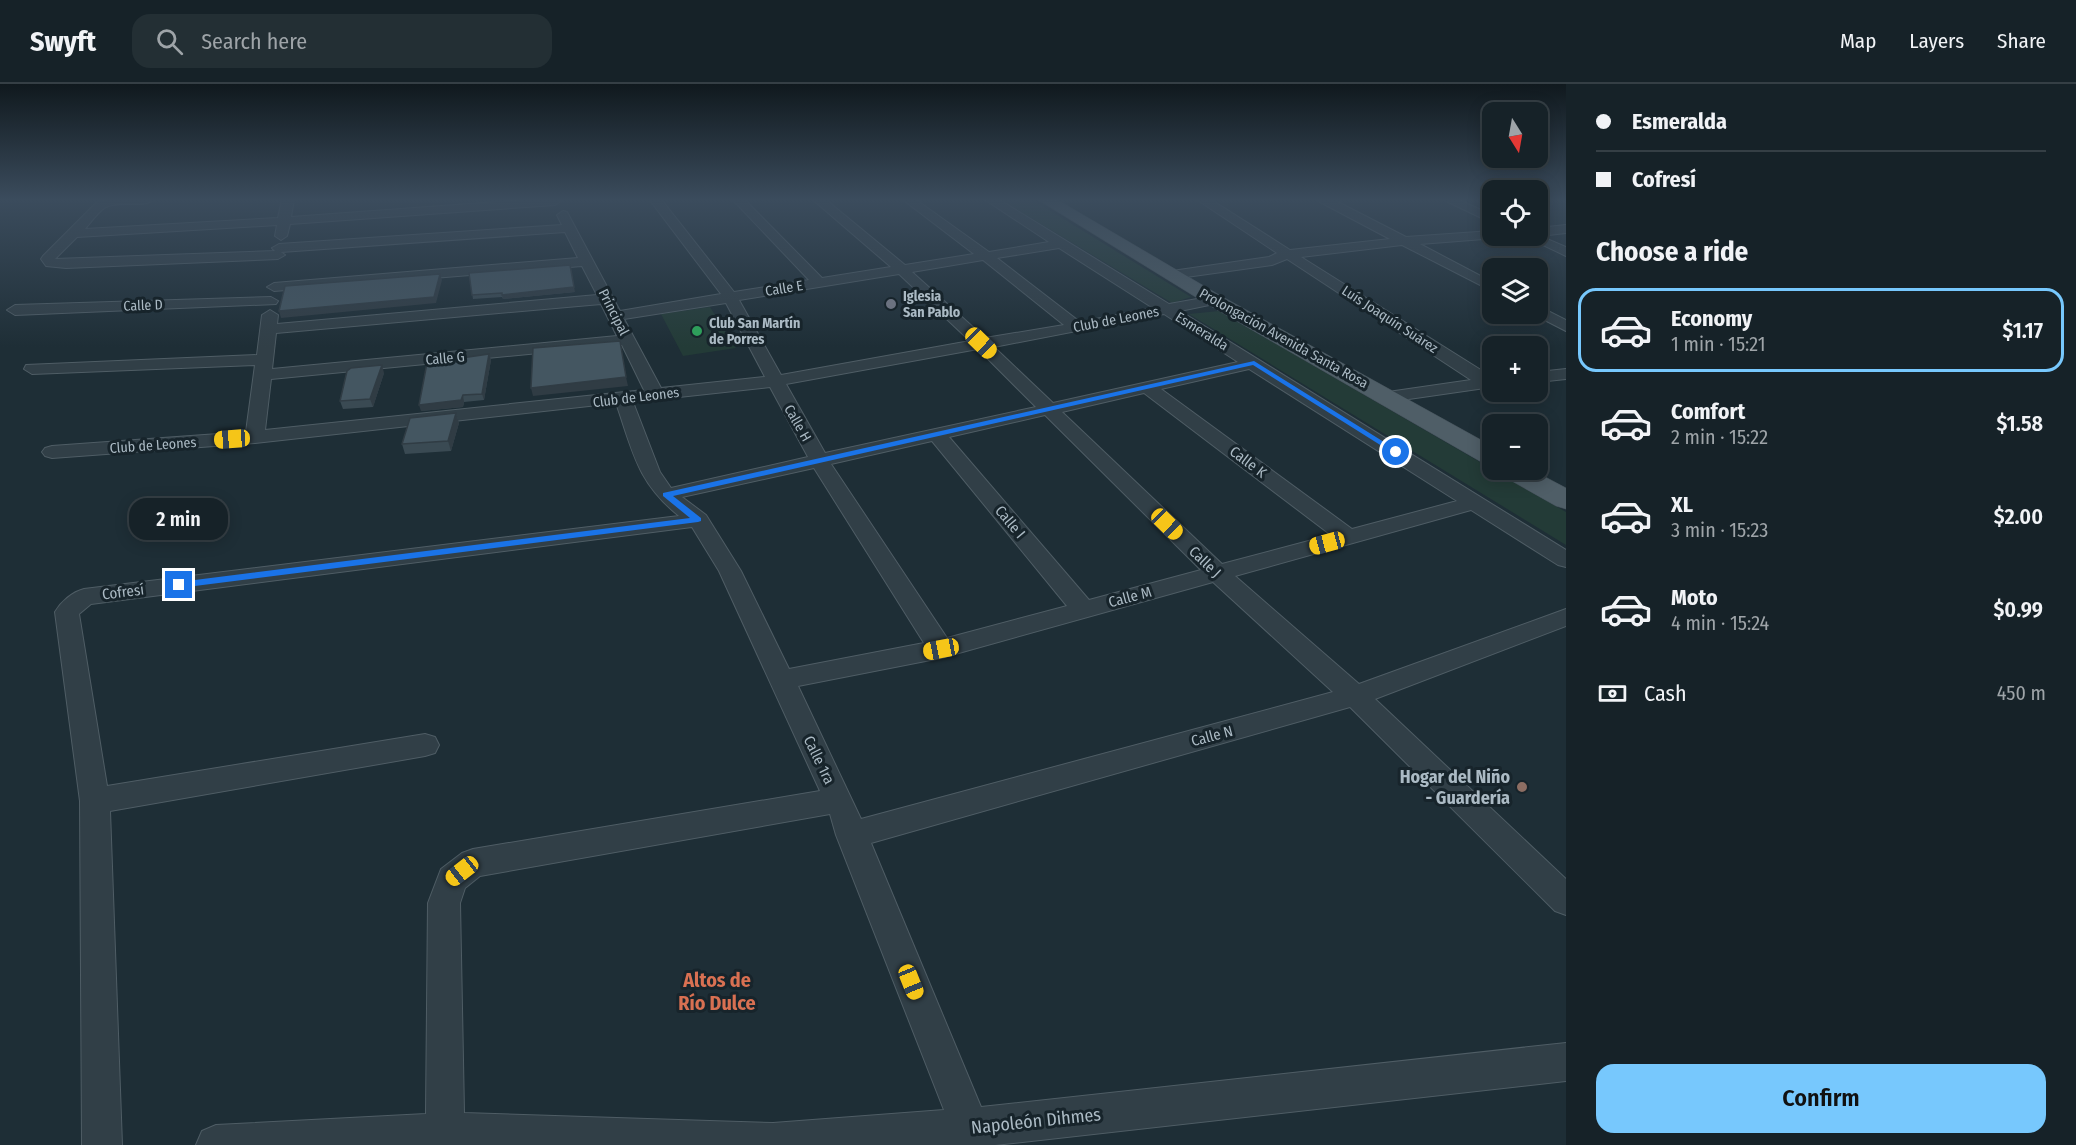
<!DOCTYPE html>
<html lang="en">
<head>
<meta charset="utf-8">
<style>
	body { margin:0; font-family:"Fira Sans Condensed",sans-serif; background:#232f34; color:#f1f3f6; height:100vh; display:flex; flex-direction:column; font-size:22px; white-space:nowrap }
	* { box-sizing:border-box; margin:0 }
	p { font-size:20px; color:#9ea4a8 }
	.icon { flex:none; width:33px; height:33px; fill:none; stroke:currentColor; stroke-width:2; stroke-linecap:round; stroke-linejoin:round }
	.map { position:relative; flex:1; overflow:hidden }
	.side { display:flex; flex-direction:column; background:#162228; width:510px }
	.side>* { flex:none }
	.hud { display:grid; align-content:center; height:132px; padding:0 30px; background:#162228 }
	.needle { width:39px; rotate:169deg }
	.controls { position:absolute; left:1482px; top:18px; display:grid; gap:12px }
	.controls a { display:grid; place-items:center; width:66px; height:66px; border-radius:12px; background:#162228; box-shadow:0 3px 15px #0003,0 0 0 2px #353f45; font-size:30px }
	.end { position:absolute; width:27px; height:27px; margin:-14px; border:8px solid #1a73e8; background:#fff; box-shadow:0 0 0 3px #fff }
	.from { border-radius:50% }
	.bubble { position:absolute; height:42px; border-radius:18px; background:#162228; box-shadow:0 3px 15px #0003,0 0 0 2px #353f45; font-size:20px; font-weight:600; line-height:42px; text-align:center }
	.car { position:absolute; width:18px; height:36px; margin:-18px -9px; border-radius:8px; box-shadow:0 0 4px 2px #0007; background:linear-gradient(#f5c518 24%,#345 0 40%,#f5c518 0 76%,#345 0 86%,#f5c518 0) }
	.hud b { display:flex; align-items:center; gap:21px; height:57px; font-size:22px }
	.hud b+b { border-top:2px solid #353f45 }
	.hud i { width:15px; height:15px; background:#f1f3f6 }
	ul { padding:0; list-style:none }
	li { display:flex; align-items:center; gap:18px; height:84px; margin:0 12px 9px; padding:0 18px; border:3px solid transparent; border-radius:18px }
	li div { flex:1 }
	li b { display:block; font-size:22px }
	li em { font-style:normal; font-weight:600 }
	li.current { border-color:#77c8fd }
	li>.icon { width:54px; height:54px; stroke-width:1.5 }
	h2 { padding:0 30px; font-size:27px; line-height:72px }
	.pay { display:flex; align-items:center; gap:15px; height:66px; padding:0 30px; font-size:22px }
	.pay p { margin-inline-start:auto }
	.action { display:flex; gap:12px; margin-top:auto; padding:12px 30px }
	.action a { flex:1; height:69px; border-radius:18px; background:#77c8fd; color:#111; font-size:24px; font-weight:600; line-height:69px; text-align:center }
	header { display:flex; align-items:center; gap:36px; box-sizing:border-box; height:84px; padding:0 30px; background:#162228; border-bottom:2px solid #353f45 }
	header strong { font-size:28px }
	nav { display:flex; gap:33px; margin-inline-start:auto; font-size:21px }
	.search { width:420px; height:54px; background:#232f34; display:flex; align-items:center; gap:15px; box-sizing:border-box; padding:0 21px; border-radius:18px; color:#9ea4a8; font-size:22px }
	main { display:flex; flex:1; min-height:0 }
	.map>svg:first-child { display:block }
</style>
</head>
<body>
<header>
<strong>Swyft</strong>
<div class="search"><svg class="icon" aria-label="search" viewBox="0 0 24 24"><circle cx="10" cy="10" r="6"/><path d="M15 15l6 6"/></svg>Search here</div>
<nav><a>Map</a><a>Layers</a><a>Share</a></nav>
</header>
<main>
<div class="map">
<svg width="1566" height="1061" viewBox="0 0 1566 1061">
	<rect width="100%" height="100%" fill="#1e2e36"/>
	<!-- green -->
	<path fill="#233b37" d="M1000 115H1031L1191 213 1172 219Z
		M710 223 736 264 683 272 661 230Z
		M1219 227 1566 428V461L1189 230Z"/>
	<g fill="none" stroke-linecap="round" stroke-linejoin="round">
		<!-- street casing -->
		<g stroke="#4f5d65" stroke-width="2">
			<path id="street" d="M111 115H155C143 125 121 116 106 123 99 127 91 138 85 145L278 134 282 115H294L291 133 539 115H559L561 117 555 121 290 140 287 152 281 156 275 152 277 141 77 153 55 175 275 167 272 164 279 160 562 141 557 131 563 127 567 128 620 227 721 210 649 115H661L734 208 809 196 732 115H744L822 194 891 183 812 115H825L905 181 974 170 902 115H915L989 168 1049 158 984 115H998L1169 220 1214 212 1219 213 1221 216 1219 219 1180 227 1566 466V483L1558 481 1471 426 1235 492 1359 600 1566 525V542L1375 615 1566 795V831L1555 827 1350 623 871 759 981 1023 1566 959V997L995 1061H196L202 1047 216 1041 426 1030 428 819 441 785 462 769 473 765 820 707 719 487 692 443 91 520 79 530 107 702 425 650 435 653 439 661 435 669 425 672 110 727 122 1061H82L80 717 55 528C61 518 72 508 84 505L679 432C637 398 633 368 616 319L255 359 52 374 45 372 42 368 45 364 52 362 246 348 255 281 32 290 24 285 26 281 257 271 262 231 270 226 278 231 277 240 597 211 582 182 274 207 267 203 274 199 578 174 565 148 281 168 285 171 278 175 66 184 46 182 41 175 43 172 97 118ZM1059 164 1153 224 1080 238 997 174ZM983 176 1064 241 985 254 912 188ZM899 190 970 257 781 291 739 216ZM726 219 765 293 661 304 624 235ZM601 220 617 252 272 285 276 249ZM1164 230 1238 278 1053 319 994 263ZM622 261 644 306 265 346 271 295ZM978 265 1036 323 825 369 786 300ZM1249 285 1457 417 1352 445 1161 305ZM770 303 808 373 671 404 660 388 633 318ZM1144 309 1331 451 1222 480 1062 328ZM1045 331 1201 486 1089 516 949 353ZM932 357 1067 522 947 554 831 380ZM814 384 924 559 789 585 741 487 706 431 682 413ZM1213 498 1333 608 861 735 798 602 941 574ZM830 730 836 751 944 1026 773 1039 464 1029 460 819 465 804 480 792Z
				M1196 115H1210L1290 166 1390 155 1320 118 1318 115H1332L1406 153 1492 147V152H1498L1497 154 1420 160 1492 198V207L1402 161 1301 173 1492 293V303L1388 318 1382 317 1379 313 1382 309 1388 308 1471 296 1287 175 1272 181 1172 195 1167 194 1165 191 1167 188 1172 187 1269 173 1277 169Z
				M1442 115H1457L1492 131V139Z
				M1566 141V149L1540 152 1566 163V172L1524 152H1538V144Z
				M271 213 278 217 276 220 15 231 7 226 15 221Z
				M1538 222 1566 236V247L1533 230H1538Z
				M1566 285V295L1538 298V288Z"/>
		</g>
		<!-- primary casing -->
		<g stroke="#3e4b53" stroke-width="1">
			<path id="primary" d="M1037 115H1056L1221 212 1492 362V381L1483 379 1207 220Z
				M1499 386H1532L1566 404V425L1556 422 1503 392Z"/>
		</g>
		<!-- street -->
		<use href="#street" fill="#313f47" fill-rule="evenodd"/>
		<!-- primary -->
		<use href="#primary" fill="#4f5e67" fill-rule="evenodd"/>
	</g>
	<!-- wall -->
	<path fill="#3a4a53" d="M469 189 575 208 503 215 502 213 473 215Z
		M489 270 491 276 484 316 464 318 463 323 421 327Z
		M384 289 373 323 343 325 340 317Z
		M456 329 459 339 451 367 405 370 402 360Z"/>
	<!-- shaded-wall -->
	<path fill="#303c44" d="M440 190 442 196 436 219 281 234 279 227Z
		M574 203 575 208 503 215 502 211Z
		M489 270 491 276 484 316 482 310Z
		M382 281 384 289 373 323 370 315Z
		M626 293 628 302 533 312 531 304Z
		M463 311 464 318 463 323 421 327 419 321Z
		M456 329 459 339 451 367 448 357Z"/>
	<!-- building -->
	<path fill="#445661" stroke="#303c44" stroke-width="1.5" d="M570 181 574 203 502 211V209L472 211 469 189Z
		M440 190 434 213 279 227 285 202Z
		M620 257 626 293 531 304 533 264Z
		M489 270 482 310 463 311 461 316 419 321 427 279Z
		M382 281 370 315 340 317 347 287 351 284Z
		M456 329 448 357 402 360 410 334Z"/>
	<!-- sky -->
	<linearGradient id="sky" x2="0" y2="1"><stop stop-color="#10191e"/><stop offset="0.44" stop-color="#3b4c5d"/><stop offset="1" stop-color="#3b4c5d" stop-opacity="0"/></linearGradient>
	<rect width="1566" height="263" fill="url(#sky)"/>
	<!-- route -->
	<path fill="#1a73e8" d="M1254 277 1400 368 1393 369 1253 281 673 412 701 434V437L698 438 179 504 174 501 179 498 690 434 663 412V409Z"/>
	<!-- markers -->
	<circle fill="#6b7280" stroke="#17242b" stroke-width="2" cx="891" cy="220" r="6"/>
	<circle fill="#2e9e5b" stroke="#17242b" stroke-width="2" cx="697" cy="247" r="6"/>
	<circle fill="#8d6e63" stroke="#17242b" stroke-width="2" cx="1522" cy="703" r="6"/>
	<g text-anchor="middle" stroke-width="6" stroke-linejoin="round" paint-order="stroke">
		<!-- far-street labels -->
		<g font-size="14" fill="#abbac4" stroke="#17242b">
			<text transform="translate(784 204) rotate(-9)" y="5">Calle E</text>
			<text transform="translate(143 221) rotate(-2)" y="5">Calle D</text>
			<text transform="translate(614 228) rotate(63)" y="5">Principal</text>
			<text transform="translate(1116 235) rotate(-11)" y="5">Club de Leones</text>
			<text transform="translate(1390 235) rotate(33)" y="5">Luís Joaquín Suárez</text>
			<text transform="translate(1202 247) rotate(32)" y="5">Esmeralda</text>
			<text transform="translate(1284 254) rotate(29)" y="5">Prolongación Avenida Santa Rosa</text>
			<text transform="translate(445 274) rotate(-5)" y="5">Calle G</text>
			<text transform="translate(636 313) rotate(-7)" y="5">Club de Leones</text>
			<text transform="translate(798 339) rotate(60)" y="5">Calle H</text>
			<text transform="translate(153 361) rotate(-4)" y="5">Club de Leones</text>
		</g>
		<!-- far-poi labels -->
		<g font-size="14" font-weight="bold" fill="#abbac4" stroke="#17242b" text-anchor="start">
			<text x="903" y="217">Iglesia<tspan x="903" dy="16">San Pablo</tspan></text>
			<text x="709" y="244">Club San Martín<tspan x="709" dy="16">de Porres</tspan></text>
		</g>
		<!-- street labels -->
		<g font-size="15" fill="#abbac4" stroke="#17242b">
			<text transform="translate(1248 378) rotate(37)" y="5">Calle K</text>
			<text transform="translate(1010 438) rotate(50)" y="5">Calle I</text>
			<text transform="translate(1205 478) rotate(44)" y="5">Calle J</text>
			<text transform="translate(123 508) rotate(-7)" y="5">Cofresí</text>
			<text transform="translate(1130 513) rotate(-15)" y="5">Calle M</text>
			<text transform="translate(1212 652) rotate(-15)" y="5">Calle N</text>
			<text transform="translate(819 676) rotate(64)" y="5">Calle 1ra</text>
		</g>
		<!-- near-poi labels -->
		<g font-size="18" font-weight="bold" fill="#abbac4" stroke="#17242b" text-anchor="end">
			<text x="1510" y="699">Hogar del Niño<tspan x="1510" dy="21">- Guardería</tspan></text>
		</g>
		<!-- near-street labels -->
		<g font-size="18" fill="#abbac4" stroke="#17242b">
			<text transform="translate(1036 1037) rotate(-6)" y="6">Napoleón Dihmes</text>
		</g>
		<!-- near-neighbourhood labels -->
		<g font-size="20" font-weight="bold" fill="#d87052" stroke="#17242b">
			<text x="717" y="903">Altos de<tspan x="717" dy="23">Río Dulce</tspan></text>
		</g>
	</g>
</svg>
<div class="controls">
<a><svg class="needle" viewBox="-14 -14 28 28"><path d="M0-13l5 13h-10z" fill="#e53935"/><path d="M0 13l5-13h-10z" fill="#9ea4a8"/></svg></a>
<a><svg class="icon" aria-label="locate" viewBox="0 0 24 24"><circle cx="12" cy="12" r="6"/><path d="M12 2v4M12 18v4M2 12h4M18 12h4"/></svg></a>
<a><svg class="icon" aria-label="layers" viewBox="0 0 24 24"><path d="M12 4l9 5-9 5-9-5zM3 14l9 5 9-5"/></svg></a>
<a>+</a>
<a>−</a>
</div>
<i class="end from" style="left:1396px;top:368px"></i>
<i class="end" style="left:179px;top:501px"></i>
<div class="bubble" style="left:129px;top:414px;width:99px">2 min</div>
<i class="car" style="left:981px;top:259px;rotate:134deg"></i>
<i class="car" style="left:232px;top:355px;rotate:266deg"></i>
<i class="car" style="left:1167px;top:440px;rotate:134deg"></i>
<i class="car" style="left:1327px;top:459px;rotate:255deg"></i>
<i class="car" style="left:941px;top:565px;rotate:259deg"></i>
<i class="car" style="left:462px;top:787px;rotate:232deg"></i>
<i class="car" style="left:911px;top:898px;rotate:158deg"></i>
</div>
<section class="side">
<div class="hud">
<b><i class="from"></i>Esmeralda</b>
<b><i></i>Cofresí</b>
</div>
<h2>Choose a ride</h2>
<ul>
<li class="current"><svg class="icon" aria-label="car" viewBox="0 0 24 24"><path d="M5 17H2v-5l4-1 3-4h7l3 4 3 1v5h-3M9 17h6M6 11h13"/><circle cx="7" cy="17" r="2"/><circle cx="17" cy="17" r="2"/></svg><div><b>Economy</b><p>1 min · 15:21</p></div><em>$1.17</em></li>
<li><svg class="icon" aria-label="car" viewBox="0 0 24 24"><path d="M5 17H2v-5l4-1 3-4h7l3 4 3 1v5h-3M9 17h6M6 11h13"/><circle cx="7" cy="17" r="2"/><circle cx="17" cy="17" r="2"/></svg><div><b>Comfort</b><p>2 min · 15:22</p></div><em>$1.58</em></li>
<li><svg class="icon" aria-label="car" viewBox="0 0 24 24"><path d="M5 17H2v-5l4-1 3-4h7l3 4 3 1v5h-3M9 17h6M6 11h13"/><circle cx="7" cy="17" r="2"/><circle cx="17" cy="17" r="2"/></svg><div><b>XL</b><p>3 min · 15:23</p></div><em>$2.00</em></li>
<li><svg class="icon" aria-label="car" viewBox="0 0 24 24"><path d="M5 17H2v-5l4-1 3-4h7l3 4 3 1v5h-3M9 17h6M6 11h13"/><circle cx="7" cy="17" r="2"/><circle cx="17" cy="17" r="2"/></svg><div><b>Moto</b><p>4 min · 15:24</p></div><em>$0.99</em></li>
</ul>
<div class="pay"><svg class="icon" aria-label="cash" viewBox="0 0 24 24"><path d="M3 7h18v10H3z"/><circle cx="12" cy="12" r="2"/></svg>Cash<p>450 m</p></div>
<div class="action"><a>Confirm</a></div>
</section>
</main>
</body>
</html>
